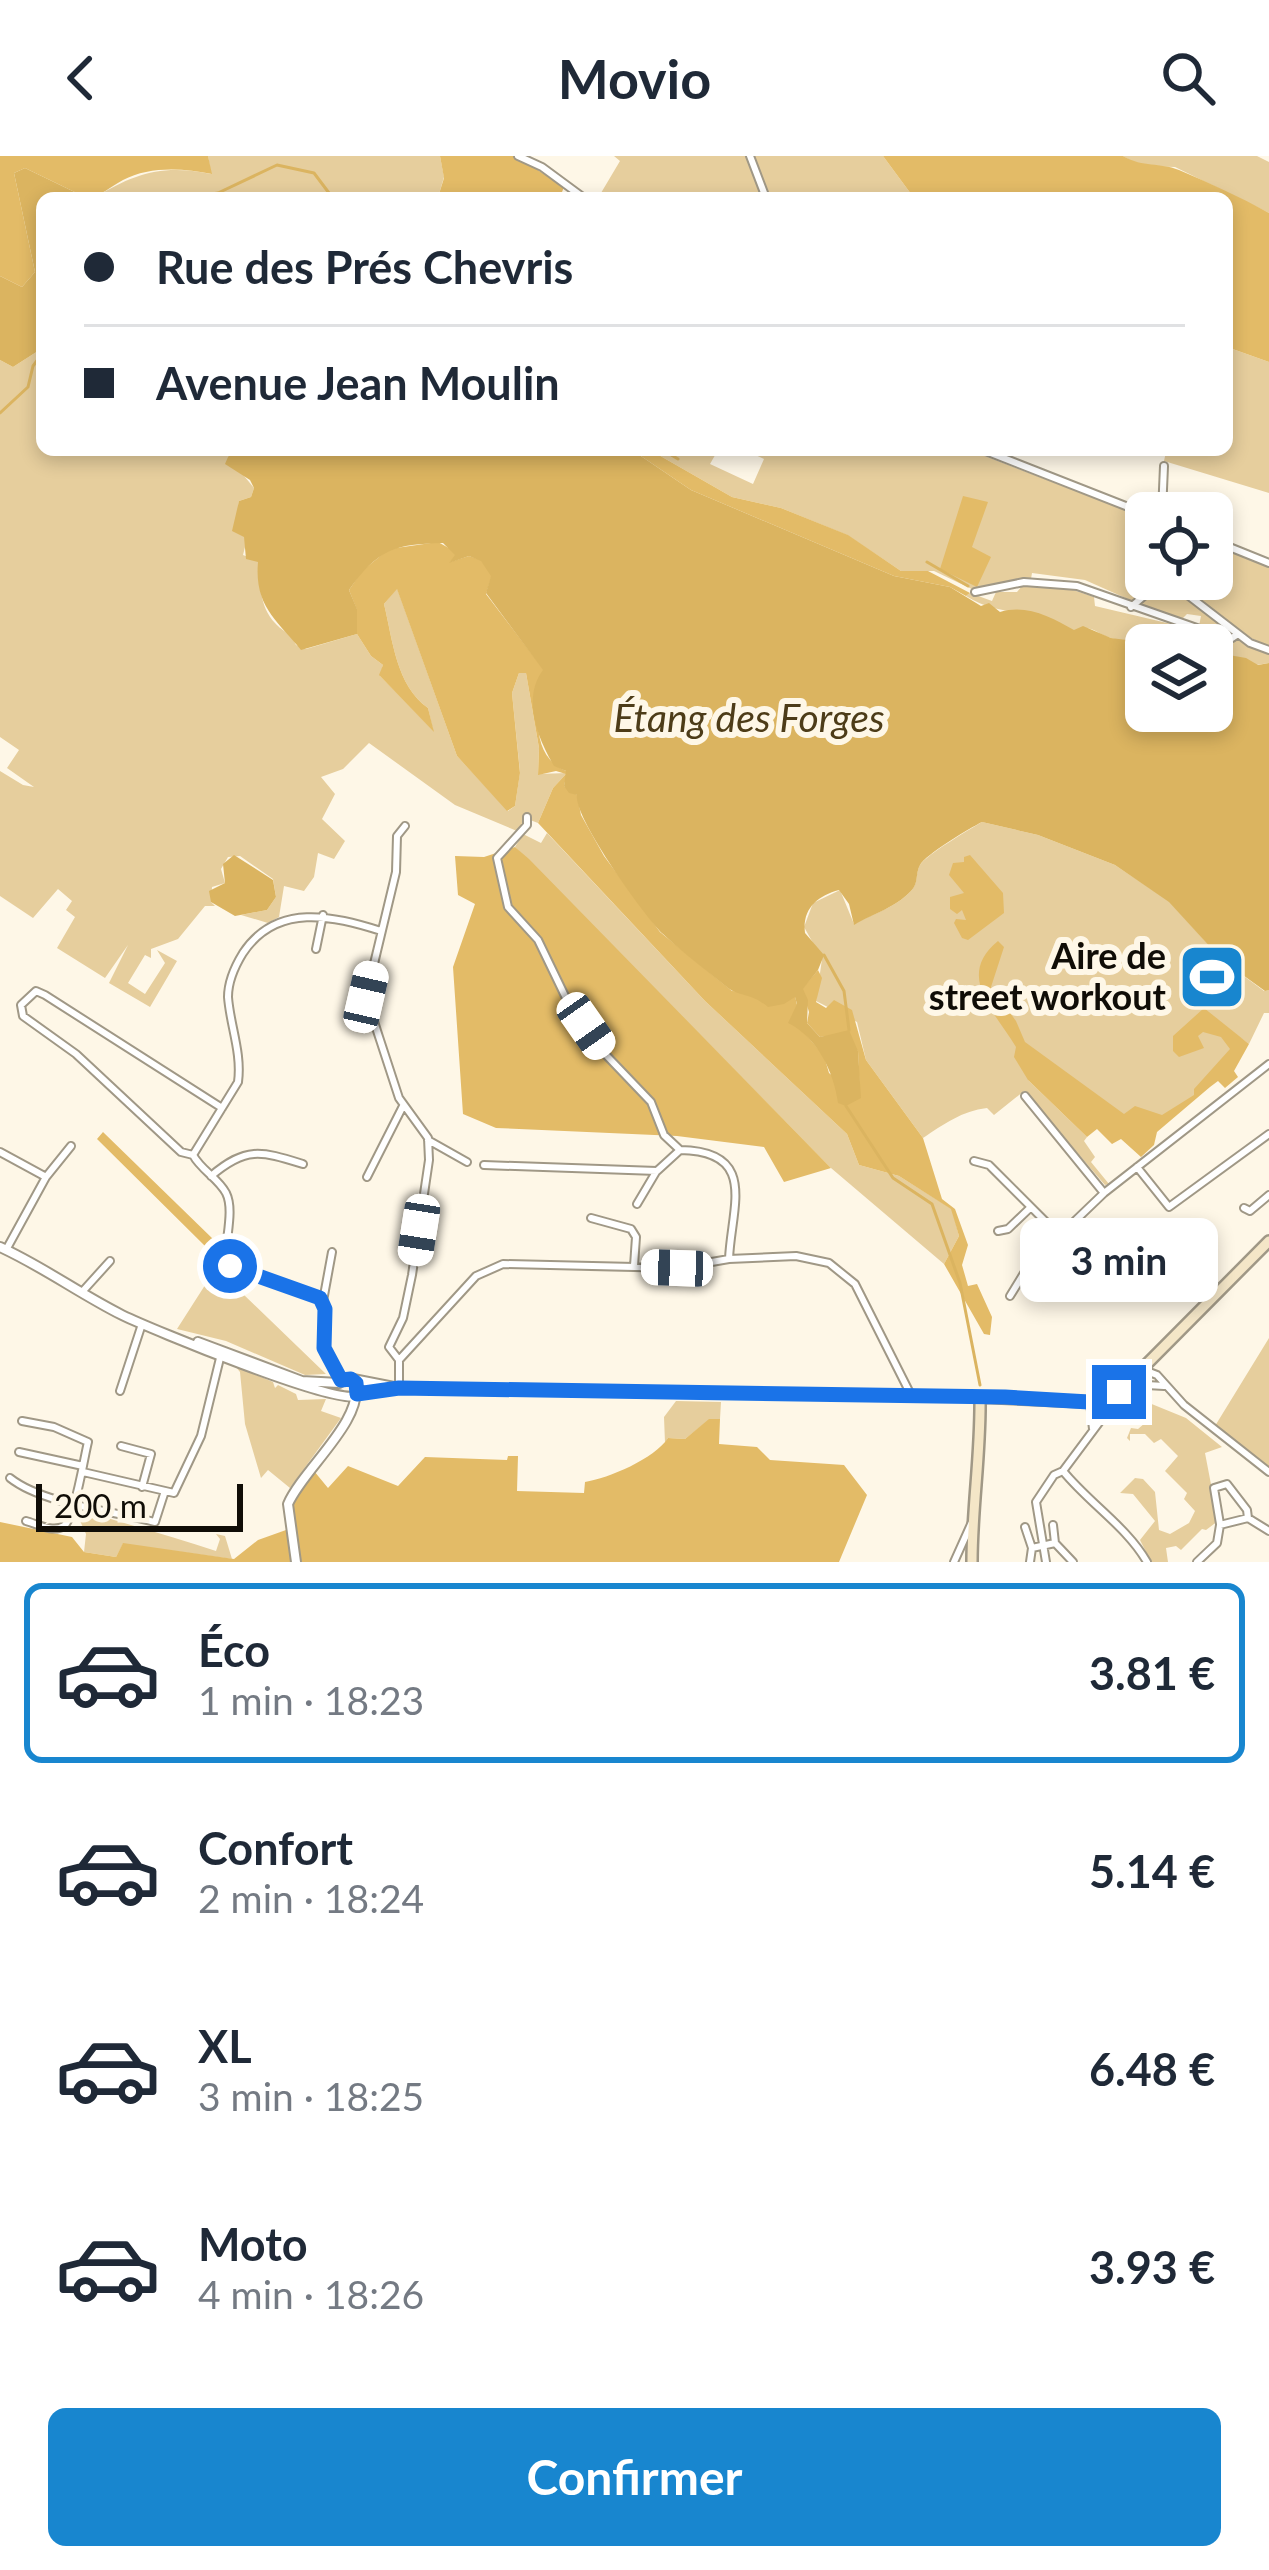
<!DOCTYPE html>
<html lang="fr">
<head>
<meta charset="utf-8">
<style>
	body { margin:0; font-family:Lato,sans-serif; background:#f6f6f7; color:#1f2937; height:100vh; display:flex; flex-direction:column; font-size:45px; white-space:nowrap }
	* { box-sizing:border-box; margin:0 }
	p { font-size:39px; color:#747a83 }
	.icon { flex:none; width:66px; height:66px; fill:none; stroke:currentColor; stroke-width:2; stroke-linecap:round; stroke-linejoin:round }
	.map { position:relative; height:1406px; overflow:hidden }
	.drawer { display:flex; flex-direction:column; background:#fff; flex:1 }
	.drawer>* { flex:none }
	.banner { position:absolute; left:36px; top:36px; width:1197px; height:264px; border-radius:18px; box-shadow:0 6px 18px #0003; display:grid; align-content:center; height:264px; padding:0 48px; background:#fff }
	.buttons { position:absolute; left:1125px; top:336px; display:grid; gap:24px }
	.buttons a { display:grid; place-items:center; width:108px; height:108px; border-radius:18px; background:#fff; box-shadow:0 6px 18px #0003; font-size:60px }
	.scale { position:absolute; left:36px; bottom:30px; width:207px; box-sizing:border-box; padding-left:12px; border:6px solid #100d07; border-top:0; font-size:33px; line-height:42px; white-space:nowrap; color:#100d07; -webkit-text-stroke:9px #fef7e7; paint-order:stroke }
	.end { position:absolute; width:54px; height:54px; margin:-27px; border:15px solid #1a73e8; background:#fff; box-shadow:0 0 0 6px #fff }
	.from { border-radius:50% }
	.bubble { position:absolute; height:84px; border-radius:18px; background:#fff; box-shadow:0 6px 18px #0003; font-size:39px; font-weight:700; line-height:84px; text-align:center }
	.car { position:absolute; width:36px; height:72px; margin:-36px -18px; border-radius:15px; box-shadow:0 0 9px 3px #0007; background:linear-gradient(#fff 24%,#345 0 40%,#fff 0 76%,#345 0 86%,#fff 0) }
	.banner b { display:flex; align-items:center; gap:42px; height:114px; font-size:45px }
	.banner b+b { border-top:3px solid #e0e1e3 }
	.banner i { width:30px; height:30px; background:#1f2937 }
	ul { padding:21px 0 0; list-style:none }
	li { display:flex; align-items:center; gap:36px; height:180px; margin:0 24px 18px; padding:0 24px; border:6px solid transparent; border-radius:18px }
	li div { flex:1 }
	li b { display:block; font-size:45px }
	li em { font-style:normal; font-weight:700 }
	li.current { border-color:#1886cf }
	li>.icon { width:108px; height:108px; stroke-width:1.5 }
	.cta { display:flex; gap:24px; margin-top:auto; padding:24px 48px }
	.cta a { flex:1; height:138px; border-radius:18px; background:#1886cf; color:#fff; font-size:48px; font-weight:700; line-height:138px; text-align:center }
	header { display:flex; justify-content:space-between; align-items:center; height:156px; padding:0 48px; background:#fff; font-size:54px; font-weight:700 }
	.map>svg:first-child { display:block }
</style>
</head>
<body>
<header><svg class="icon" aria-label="back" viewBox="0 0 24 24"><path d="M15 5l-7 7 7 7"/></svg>Movio<svg class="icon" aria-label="search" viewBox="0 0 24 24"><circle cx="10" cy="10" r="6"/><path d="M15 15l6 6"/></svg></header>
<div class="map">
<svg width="1269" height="1406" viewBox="0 0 1269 1406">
	<rect width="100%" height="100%" fill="#fef7e7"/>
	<!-- green -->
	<path fill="#e6ce9d" d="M208 0H440L444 21 439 38 430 42H94C135 17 163 8 211 18Z
		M614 0H883L914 42H598L620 5Z
		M1123 0H1257L1269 6V57L1175 11 1140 10Z
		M42 182V294H231L226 298 254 332 251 341 239 345C236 362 243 373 246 387L243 399 259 405C260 427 259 450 275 467 284 477 291 476 296 489L306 493 357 478 371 500 383 509 380 520 433 574 428 552C396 529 393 485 384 448L397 432 457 600 508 655 515 650 520 616 512 537 519 517H526L539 592 538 618 567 617 553 632 538 667 530 664 517 675 455 649 369 587 343 613 321 621 335 638 322 663 345 685 334 703 318 697 314 721 304 735 284 730 279 761 268 767 241 759 267 754 276 741 273 723 240 700 228 701 221 713 225 727 212 731 211 746 215 750H205L178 783 151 793V802L145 799 128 827 145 838 165 807 157 794 177 805 150 851 109 827 128 789 105 822 57 792 75 761 66 754 72 745 58 733 33 762 0 740V615L23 629 34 631 7 612 19 594 0 581V204L13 211 38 195Z
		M1227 191 1269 206V337L1164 305 1166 296 1162 294H1227Z
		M650 294H718L710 308 753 328 764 303 745 294H969L1146 362V423H1212V387L1269 409V491L1249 481 1199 470 1201 460 1187 458 1180 465 1175 464 1085 424 1032 417 1031 423 976 435 934 415H901L847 379 781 352 732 341Z
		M1022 430 1070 433 1094 441 1095 450 1239 484 1269 497V507L1218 515 1214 519 1212 489C1180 489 1142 491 1111 482 1096 478 1092 467 1074 475 1031 448 1004 464 966 440L970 437 992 445 996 436H1017Z
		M982 666 1038 679 1115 709 1169 745 1222 804 1264 835 1269 834V857H1264L1249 888 1241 882 1229 914 1160 972 1028 924 1087 981 1084 985 1095 1001 1091 1006 1109 1028 1105 1029 1024 935 994 959 987 952C962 955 944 968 923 982L866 904 857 866 816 845 822 803 804 771 813 747 840 734 854 768C874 757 895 752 911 735 919 726 915 717 920 709 926 699 970 673 982 666Z
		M547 677 705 845 847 978 859 1009 899 1020 952 1053 959 1080 944 1108 831 1012 515 691 523 678 541 687Z
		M216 1112 326 1218 305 1219 226 1185 177 1173Z
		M1269 1182V1314L1215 1270Z
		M235 1210 273 1226 275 1232 278 1229 296 1238 298 1244 326 1243 321 1255 341 1262 290 1332 268 1314 261 1322 245 1268 240 1216Z
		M1137 1242 1186 1262 1222 1291 1205 1297 1218 1365 1206 1374 1202 1373 1181 1394 1176 1390 1166 1392 1168 1406H1151L1140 1384 1155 1365 1133 1338 1120 1337 1135 1322 1143 1323 1155 1336 1159 1374 1170 1378 1189 1367 1195 1355 1184 1343 1187 1337 1165 1315 1178 1300 1161 1283 1154 1287 1145 1278H1130V1285L1127 1282 1131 1272 1138 1273 1145 1267 1126 1244Z
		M676 1245 721 1246 720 1263 709 1264 685 1283 668 1282 665 1287 664 1261Z
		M84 1351 83 1355C131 1369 176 1382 216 1395L220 1383 216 1378 225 1380 232 1403 123 1388 116 1401 84 1396 86 1378 76 1356Z"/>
	<!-- forest -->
	<path fill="#e3bb67" d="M0 0H208L212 18C183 12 149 10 123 24 110 31 101 40 87 42L25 12 14 17 35 116 22 131 0 120Z
		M440 0H516L564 31 562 36 570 42H430L439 38 444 22Z
		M883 0H1123C1144 12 1159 6 1179 14 1210 27 1240 41 1269 57V206L1227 191V42H914Z
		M632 294H650L732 341 781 352 848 379 901 415H928L970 437 966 440 950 431 894 420 691 334Z
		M963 340 988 346 972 391 991 401 977 431 940 413Z
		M438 386 454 395 456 401 450 406 469 400 481 404 492 419 486 438 544 514C538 548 527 598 566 615L567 617 564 630 577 639 581 659 604 700 660 776 732 835 795 840 803 875 824 900 829 917 860 942 858 895 835 879 820 881 807 867 809 856 802 833 818 814 822 822 816 846 826 852 834 844 852 854 866 904 923 982 942 1043 955 1053 968 1089 962 1109 968 1130 977 1128 992 1161 990 1179 984 1178 944 1108 959 1080 951 1053 899 1020 859 1009 847 978 705 845 538 667 553 632 566 618 556 615 538 619 539 592 526 517H519L512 537 520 617 515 650 507 655 457 600 397 433 384 448C393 485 396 529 428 552L434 576 379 519 383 509 371 500 357 478V454L349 434 362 415 389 393Z
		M515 691 529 703 831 1012 784 1026 764 991 677 980 496 972 463 958 453 811 475 748 458 739 455 700 484 701Z
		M970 699 1003 737 1004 757 968 784 962 782 954 767 956 763 966 764 962 754 957 758 950 753V741L964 737 949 719 953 707 964 706V701Z
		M998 785 1004 791 991 831 1016 865 1025 886 1124 958 1135 950 1162 959 1194 939V933L1230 893 1221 881 1203 876 1198 880 1204 892 1179 901 1173 895V880L1204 852 1249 888 1234 915 1238 921 1225 932 1218 925 1210 931 1157 976 1154 989 1141 1001 1121 983 1112 988 1097 973 1087 981 1028 924 1014 901 1016 891C995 856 955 820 998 785Z
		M103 976 214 1084 206 1091 97 983Z
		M709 1263H720L719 1288 757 1291 770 1304 844 1309 867 1339 839 1406H298L292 1345 314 1315 328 1332 348 1310 398 1330 425 1301 507 1304 508 1300H518L517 1335 584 1337 585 1326C609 1322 654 1303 668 1282L685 1283Z
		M0 1366 72 1381 84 1396 116 1401 123 1387 234 1403 258 1384 286 1374 292 1406H0Z"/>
	<!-- water -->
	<path fill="#dbb460" d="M25 12 87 42H42V182L38 195 13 211 0 204V120L22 131 35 116 14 17Z
		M231 294H632L691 334 894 420 950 431 981 450 989 447 1000 456C1027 448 1051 461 1074 474L1083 470 1111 482 1165 489H1146V555H1212V518L1218 515 1223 498 1246 502 1258 509 1269 507V834L1265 835 1222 804 1169 746 1115 709 1038 679 982 666C970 672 925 699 920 709 915 718 919 727 911 735 895 752 874 757 854 769L849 748 839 734C817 740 802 753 805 777L824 799 818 814 803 833 808 844 807 867 820 881 849 874 858 895 861 942 846 950 838 947C834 916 817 881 788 867L797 848 795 841 784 848 768 851C751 837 741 841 728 832 707 815 683 797 663 778 643 759 573 660 577 639L569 637 564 630 566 615 554 610C537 581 522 542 543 514L486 437 491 420 481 405 469 400 449 407 455 399 443 387C395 388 378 393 349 434L357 453V478L301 494C278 465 254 451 258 406L246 403 244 381 232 375 239 345 251 341 254 332 250 324 225 308Z
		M234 699 273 724 276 741 267 754 235 760 211 746 209 735 225 727 223 708Z"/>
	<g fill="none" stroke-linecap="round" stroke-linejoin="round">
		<!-- stream -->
		<path stroke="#dbb460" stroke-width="3" d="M185 42 218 37 277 9 314 17 332 41
			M0 257 28 231 33 210 42 198
			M663 294 678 303
			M927 406 968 430
			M1203 470 1227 477
			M824 799 844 835 849 874
			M846 950 893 1022 932 1048 960 1127 980 1229"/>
		<!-- minor casing -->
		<g stroke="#a09886" stroke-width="10">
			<path id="minor" d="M518 0 542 11 584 42
				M750 0 766 42
				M983 294 1146 358
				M1162 357 1164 310
				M1212 384 1269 407
				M1167 423 1250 487 1269 494
				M975 436 1024 426 1077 430 1214 478 1232 482 1238 478
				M1131 451 1164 423
				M527 661V669L497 702 508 751 538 784 565 840 607 900 651 946 664 979 680 994C759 995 731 1052 729 1103
				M316 793 323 759
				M1025 940 1104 1037
				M428 984 467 1006
				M0 996 46 1021
				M193 999 181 996 76 898 23 860 21 849 36 835 45 839 222 952
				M193 999 238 926C242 897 230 869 228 841 228 825 235 810 243 797 277 746 333 760 381 775
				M193 999C201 1014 218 1022 226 1037 235 1055 224 1086 226 1107L320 1142 325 1153 324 1192 341 1224
				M974 1005 989 1009 1059 1079
				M484 1009 657 1015 680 994
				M1137 1011 1169 1051 1269 978
				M211 1020C246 990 261 995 303 1008
				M367 1021 403 950
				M637 1048 656 1016
				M1244 1052 1250 1055 1269 1039
				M591 1062 631 1073 636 1081 634 1110
				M998 1075 1008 1073 1031 1051
				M6 1094 46 1021 71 990
				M82 1136 110 1105
				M1010 1140 1029 1109 1104 1037 1269 908
				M323 1145 332 1096
				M399 1204 389 1191 403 1162 412 1119 429 1004 428 982 399 942 366 841 396 716 397 680 405 670
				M1144 1214 1157 1219 1184 1249 1269 1316
				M1130 1228 1164 1230
				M399 1232V1204L476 1120 503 1108 677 1112 729 1103 796 1100 829 1107 855 1128 912 1241
				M120 1235 142 1168
				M1101 1244V1264L1063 1315C1089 1347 1127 1371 1147 1406
				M1090 1247 1093 1273
				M22 1265 54 1271 88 1286C84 1301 75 1362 64 1370 53 1377 37 1368 26 1365
				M121 1290 151 1298 142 1331
				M19 1296 83 1310
				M83 1316 174 1337 201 1280 221 1198
				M10 1322C43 1348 112 1355 155 1366L164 1338
				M1220 1368 1214 1332 1227 1328 1247 1354 1248 1362
				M1053 1369 1055 1387
				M1025 1371 1032 1392
				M954 1406 972 1366
				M1030 1406 1032 1392 1055 1387 1073 1406
				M1046 1406 1036 1346 1054 1319 1063 1315
				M1197 1406 1217 1387 1220 1369 1248 1362 1269 1375"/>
		</g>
		<!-- tertiary casing -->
		<g stroke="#a09886" stroke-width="12">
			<path id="tertiary" d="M0 1091C42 1110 80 1138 122 1159 153 1174 334 1248 355 1240
				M198 1186 302 1225 339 1227
				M339 1227 348 1222 399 1232 980 1241
				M296 1406 288 1348C303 1313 365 1264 355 1226"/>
		</g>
		<!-- secondary casing -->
		<g stroke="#a09886" stroke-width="14">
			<path id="secondary" d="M972 1406C972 1351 981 1297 980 1241L1089 1246 1119 1236 1269 1085"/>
		</g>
		<!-- minor -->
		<use href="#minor" stroke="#fff" stroke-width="6"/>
		<!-- tertiary -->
		<use href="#tertiary" stroke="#fff" stroke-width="8"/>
		<!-- secondary -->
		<use href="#secondary" stroke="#f4e6c7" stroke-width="9"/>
	</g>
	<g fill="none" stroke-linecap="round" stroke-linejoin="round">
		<!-- route -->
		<path stroke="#1a73e8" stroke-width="15" d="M230 1110 320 1142 325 1153 324 1192 341 1224 351 1223 356 1227 357 1238 399 1232 1005 1241 1089 1246 1119 1236"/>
	</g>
	<!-- icons -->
	<defs>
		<g id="stadium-square" transform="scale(3.45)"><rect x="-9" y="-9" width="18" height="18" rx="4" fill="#1886cf" stroke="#fef7e7"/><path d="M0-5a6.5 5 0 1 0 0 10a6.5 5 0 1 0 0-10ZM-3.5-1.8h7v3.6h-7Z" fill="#fff"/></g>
	</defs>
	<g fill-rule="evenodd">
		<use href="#stadium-square" x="1212" y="821"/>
	</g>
	<g text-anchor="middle" stroke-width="12" stroke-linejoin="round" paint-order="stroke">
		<!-- poi labels -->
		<g font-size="36" font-weight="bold" fill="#100d07" stroke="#fef7e7" text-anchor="end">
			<text x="1166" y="813">Aire de<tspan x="1166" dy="41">street workout</tspan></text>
		</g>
		<!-- water labels -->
		<g font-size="39" font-style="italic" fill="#4d3c18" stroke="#fef7e7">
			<text x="749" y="576">Étang des Forges</text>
		</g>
	</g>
</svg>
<div class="buttons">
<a><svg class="icon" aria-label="locate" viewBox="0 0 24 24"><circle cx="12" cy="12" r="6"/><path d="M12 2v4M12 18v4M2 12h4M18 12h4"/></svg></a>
<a><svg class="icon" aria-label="layers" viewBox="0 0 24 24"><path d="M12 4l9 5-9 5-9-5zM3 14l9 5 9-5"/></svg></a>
</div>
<div class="scale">200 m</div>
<i class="end from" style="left:230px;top:1110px"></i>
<i class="end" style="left:1119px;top:1236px"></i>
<div class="bubble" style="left:1020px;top:1062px;width:198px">3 min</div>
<i class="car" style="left:366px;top:841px;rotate:13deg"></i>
<i class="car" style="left:586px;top:870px;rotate:145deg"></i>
<i class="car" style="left:419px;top:1074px;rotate:189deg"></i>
<i class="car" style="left:677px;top:1112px;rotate:272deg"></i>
<div class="banner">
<b><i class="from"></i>Rue des Prés Chevris</b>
<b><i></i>Avenue Jean Moulin</b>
</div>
</div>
<section class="drawer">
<ul>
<li class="current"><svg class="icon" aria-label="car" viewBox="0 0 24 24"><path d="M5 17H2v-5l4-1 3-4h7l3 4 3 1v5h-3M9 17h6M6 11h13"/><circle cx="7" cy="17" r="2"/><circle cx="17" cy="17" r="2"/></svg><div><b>Éco</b><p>1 min · 18:23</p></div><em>3.81 €</em></li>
<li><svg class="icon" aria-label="car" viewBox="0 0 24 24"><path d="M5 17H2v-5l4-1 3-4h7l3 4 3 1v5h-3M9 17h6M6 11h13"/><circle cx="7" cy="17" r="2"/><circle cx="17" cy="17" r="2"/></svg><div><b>Confort</b><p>2 min · 18:24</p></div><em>5.14 €</em></li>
<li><svg class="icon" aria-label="car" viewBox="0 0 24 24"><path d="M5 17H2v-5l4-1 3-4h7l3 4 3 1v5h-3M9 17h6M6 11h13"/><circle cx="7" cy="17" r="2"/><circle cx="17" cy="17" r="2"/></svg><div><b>XL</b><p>3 min · 18:25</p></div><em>6.48 €</em></li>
<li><svg class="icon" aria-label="car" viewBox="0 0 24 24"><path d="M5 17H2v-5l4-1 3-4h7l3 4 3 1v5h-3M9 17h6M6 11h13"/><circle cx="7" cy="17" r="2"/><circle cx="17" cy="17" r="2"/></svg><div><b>Moto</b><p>4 min · 18:26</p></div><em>3.93 €</em></li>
</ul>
<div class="cta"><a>Confirmer</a></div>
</section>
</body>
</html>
